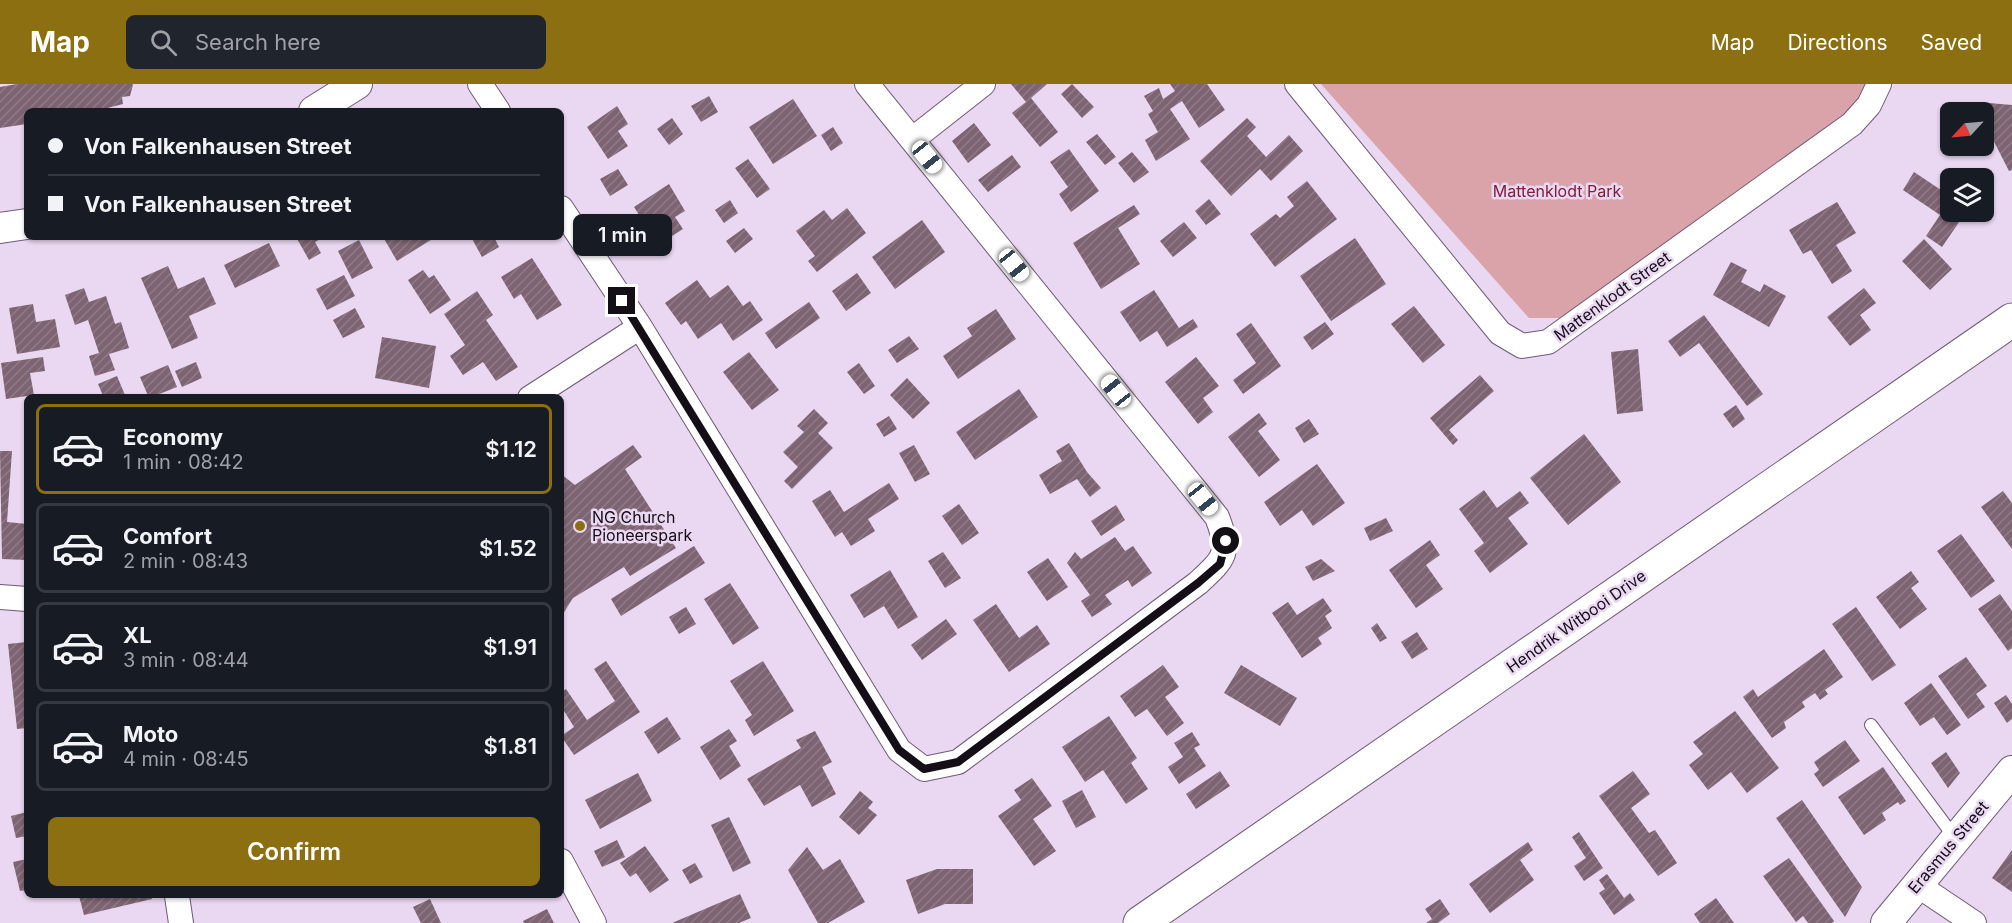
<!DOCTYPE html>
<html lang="en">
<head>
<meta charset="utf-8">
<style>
	body { margin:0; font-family:Inter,sans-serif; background:#20242c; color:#f1f3f6; height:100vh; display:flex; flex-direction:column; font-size:22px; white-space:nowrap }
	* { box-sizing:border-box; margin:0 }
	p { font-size:20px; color:#9ea1a6 }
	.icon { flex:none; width:33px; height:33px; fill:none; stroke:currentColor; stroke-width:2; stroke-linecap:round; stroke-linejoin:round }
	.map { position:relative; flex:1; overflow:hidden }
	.drawer { position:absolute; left:24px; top:310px; width:540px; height:504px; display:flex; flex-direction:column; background:#171b24; border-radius:9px; box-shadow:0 2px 4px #0004 }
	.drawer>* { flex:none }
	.top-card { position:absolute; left:24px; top:24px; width:540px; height:132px; border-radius:9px; box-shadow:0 2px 4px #0004; display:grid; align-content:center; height:132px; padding:0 24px; background:#171b24 }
	.needle { width:39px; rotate:244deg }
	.tools { position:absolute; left:1940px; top:18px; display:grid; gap:12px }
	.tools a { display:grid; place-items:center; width:54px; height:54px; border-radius:9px; background:#171b24; box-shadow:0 2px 4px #0004; font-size:30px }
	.end { position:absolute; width:27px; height:27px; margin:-14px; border:8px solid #140e17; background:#fff; box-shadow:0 0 0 3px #fff }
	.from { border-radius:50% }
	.bubble { position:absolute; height:42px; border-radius:9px; background:#171b24; box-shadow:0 2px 4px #0004; font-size:20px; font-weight:600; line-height:42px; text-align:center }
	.car { position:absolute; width:18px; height:36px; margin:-18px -9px; border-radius:8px; box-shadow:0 0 4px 2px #0007; background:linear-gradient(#fff 24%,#345 0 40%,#fff 0 76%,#345 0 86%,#fff 0) }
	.top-card b { display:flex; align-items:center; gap:21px; height:57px; font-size:22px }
	.top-card b+b { border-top:2px solid #363941 }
	.top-card i { width:15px; height:15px; background:#f1f3f6 }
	ul { padding:10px 0 0; list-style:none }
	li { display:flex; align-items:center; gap:18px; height:90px; margin:0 12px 9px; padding:0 12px; border:3px solid #363941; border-radius:9px }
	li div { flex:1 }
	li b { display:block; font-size:22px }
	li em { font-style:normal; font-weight:600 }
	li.active { border-color:#8b6f10 }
	li>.icon { width:54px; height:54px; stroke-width:1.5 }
	.action { display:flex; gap:12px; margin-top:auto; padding:12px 24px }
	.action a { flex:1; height:69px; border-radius:9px; background:#8b6f10; color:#fff; font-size:24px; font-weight:600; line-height:69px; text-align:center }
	header { display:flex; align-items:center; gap:36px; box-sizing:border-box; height:84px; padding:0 30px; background:#8b6f10; color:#fff }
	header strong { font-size:28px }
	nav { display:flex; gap:33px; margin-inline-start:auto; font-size:21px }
	.search { width:420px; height:54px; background:#20242c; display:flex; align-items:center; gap:15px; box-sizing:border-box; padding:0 21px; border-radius:9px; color:#9ea1a6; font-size:22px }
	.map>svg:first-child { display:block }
</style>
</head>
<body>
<header>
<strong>Map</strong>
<div class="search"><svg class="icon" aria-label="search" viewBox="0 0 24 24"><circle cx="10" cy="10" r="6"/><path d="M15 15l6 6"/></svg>Search here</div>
<nav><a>Map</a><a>Directions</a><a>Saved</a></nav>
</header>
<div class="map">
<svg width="2012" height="839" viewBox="0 0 2012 839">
	<defs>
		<pattern id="building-hatch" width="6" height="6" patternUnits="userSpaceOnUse" patternTransform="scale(1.5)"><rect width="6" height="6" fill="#7e6372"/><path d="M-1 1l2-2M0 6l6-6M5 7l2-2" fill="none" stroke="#8f7c87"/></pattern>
	</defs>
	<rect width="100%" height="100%" fill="#ead7f1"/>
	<!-- green -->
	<path fill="#daa2a9" d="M1321 0H1866L1862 13 1850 29 1560 234H1529Z"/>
	<!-- building -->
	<path fill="url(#building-hatch)" d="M17 0H132L133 1 130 12 122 13 123 20 96 27H27V40L0 44V3Z
		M1011 0H1047L1031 14 1058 48 1040 63 1012 29 1026 18Z
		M1072 0 1094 23 1082 34 1061 10Z
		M1170 0H1207L1225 26 1199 44 1182 17 1170 25 1190 55 1156 77 1145 56 1158 48 1148 30 1153 27 1144 12 1159 4 1163 15 1175 7Z
		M709 12 718 28 701 38 691 22Z
		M793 15 817 52 773 80 749 43Z
		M1989 19 2012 21V86L2009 87 1986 42 1983 50V33L1988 34Z
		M617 22 628 40 618 47 628 62 608 75 587 43Z
		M672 34 683 50 669 61 657 45Z
		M1247 34 1256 43 1247 52 1266 73 1289 51 1303 67 1271 97 1260 85 1231 112 1200 77Z
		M974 39 991 61 968 79 952 57Z
		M833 43 843 59 831 67 821 51Z
		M1097 50 1116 73 1105 81 1086 58Z
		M1069 65 1099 107 1071 128 1059 110 1068 103 1050 78Z
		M1132 68 1149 88 1134 99 1118 79Z
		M1012 71 1021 83 988 108 978 96Z
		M748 75 770 105 757 114 735 84Z
		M618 85 628 101 610 112 600 95Z
		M1914 88 1950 112V128H1966L1942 163 1926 152 1940 131 1903 106Z
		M1307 97 1337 135 1275 183 1250 150 1276 130 1280 134 1294 122 1287 113Z
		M669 100 685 127 675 133 683 145 658 161 634 123Z
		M1209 115 1221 130 1206 141 1195 127Z
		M730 116 738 129 724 139 715 126Z
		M1837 118 1856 149 1836 161 1852 187 1832 200 1811 166 1803 170 1789 146Z
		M1134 121 1140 130 1118 144 1140 180 1101 205 1073 159Z
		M847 124 866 149 817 188 808 177 815 172 796 147 824 126 832 136Z
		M922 136 945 168 895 205 872 173Z
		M1184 138 1197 154 1173 173 1160 157Z
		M744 144 753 155 735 169 726 157Z
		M296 153H324L315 158 321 169 309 176Z
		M383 153H433L434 154 397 177Z
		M471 153H494L499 163 482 173Z
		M1355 154 1386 200 1331 237 1300 192Z
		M1924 155 1952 185 1930 206 1902 177Z
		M359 156 373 184 352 195 338 167Z
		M269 159 280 182 235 204 224 181Z
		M532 174 562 221 537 236 521 210 514 215 501 193Z
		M1731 178 1747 186 1741 198 1760 208 1764 200 1786 212 1769 243 1713 211Z
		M168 182 178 205 204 193 216 220 189 232 198 254 172 265 141 194Z
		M423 186 429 194 434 191 451 216 430 230 408 196Z
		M857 189 871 209 846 227 832 207Z
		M344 191 355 212 327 226 316 205Z
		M697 196 710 214 728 201 743 222 750 217 763 236 733 257 721 239 698 255 686 237 681 241 665 219Z
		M84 204 89 218 106 212 115 240 121 238 129 264 109 270 115 286 95 292 89 272 99 269 88 236 75 241 65 211Z
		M1864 204 1876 219 1860 231 1871 246 1850 262 1827 233Z
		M1154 206 1179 244 1193 235 1198 243 1167 263 1157 247 1140 258 1120 228Z
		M477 207 493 231 486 236 518 283 496 297 483 278 463 291 450 272 465 261 444 230Z
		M809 218 820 234 776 265 765 249Z
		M33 220 36 238 55 235 60 263 17 270 9 224Z
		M1414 222 1445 261 1423 279 1391 240Z
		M355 224 365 243 343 254 333 236Z
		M996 225 1016 255 958 295 943 272 972 252 967 244Z
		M1704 231 1763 310 1747 322 1699 259 1680 273 1668 257Z
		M1325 238 1334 250 1312 266 1303 253Z
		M1251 239 1281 282 1243 310 1233 296 1256 279 1236 250Z
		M909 252 919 265 897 279 888 266Z
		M382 253 436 262 429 304 375 294Z
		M1638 265 1643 327 1617 330 1611 268Z
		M749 268 779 306 752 326 723 288Z
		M43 273 45 287 30 289 34 311 6 315 1 279Z
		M1196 273 1219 302 1203 314 1213 328 1198 340 1165 298Z
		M196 278 202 294 182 303 175 287Z
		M859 279 875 302 864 310 847 288Z
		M168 281 177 303 149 314 140 293Z
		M1480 291 1494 307 1449 346 1458 356 1453 361 1430 334Z
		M117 292 125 311 104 314 98 300Z
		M907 294 930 319 913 335 890 311Z
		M1019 305 1038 333 975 376 956 348Z
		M1736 321 1745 335 1733 344 1723 330Z
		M814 325 828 339 818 349 833 364 792 405 784 397 798 383 783 368 804 348 797 342Z
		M1259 329 1267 340 1258 347 1280 376 1259 393 1228 353Z
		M889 332 897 345 884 353 876 340Z
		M1309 335 1319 350 1304 359 1295 344Z
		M1584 350 1621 398 1568 441 1530 394Z
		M1069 359 1087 388 1101 404 1090 413 1077 395 1050 410 1039 391 1062 377 1056 367Z
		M633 361 642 373 625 385 676 464 630 492 624 483 573 514 561 533V390L575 401Z
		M914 361 930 390 915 398 899 369Z
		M0 367H12L7 438 27 440 26 476 2 475Z
		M1317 380 1345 419 1313 442 1302 426 1280 442 1264 418Z
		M889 399 899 415 868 435 875 447 851 462 842 448 835 453 812 417 830 406 844 428Z
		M1484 406 1497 424 1520 407 1529 419 1508 434 1528 460 1490 489 1474 467 1484 459 1459 425Z
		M2003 407 2012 419V465L1981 423Z
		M959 420 979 449 962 461 942 432Z
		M1116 421 1125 436 1101 452 1091 437Z
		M1386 434 1393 447 1370 457 1364 444Z
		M1961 450 1995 497 1971 514 1937 467Z
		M1115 453 1125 467 1133 462 1152 489 1132 503 1128 496 1105 511 1112 520 1092 533 1081 517 1090 511 1067 479 1075 468 1081 475Z
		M1430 456 1440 471 1426 481 1443 505 1416 524 1389 486Z
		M694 462 705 479 621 532 611 515Z
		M943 468 961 494 945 504 928 477Z
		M1048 474 1068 503 1047 517 1027 488Z
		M1321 475 1335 487 1313 497 1305 483Z
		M890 486 918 533 898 545 884 522 864 534 850 511Z
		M1911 487 1919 498 1911 504 1927 525 1900 545 1876 513Z
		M730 499 759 544 733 561 704 515Z
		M2000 510 2012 527V564L2008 567 1978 525Z
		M1323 514 1332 527 1325 532 1332 544 1318 554 1322 560 1302 574 1272 529 1288 518 1297 531Z
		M996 520 1019 554 1037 541 1050 560 1009 588 973 536Z
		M686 523 696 540 679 550 669 533Z
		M1856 523 1896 581 1872 597 1832 540Z
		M946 535 957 550 922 576 911 561Z
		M1377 539 1387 554 1380 558 1371 544Z
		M1417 548 1428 565 1412 575 1401 558Z
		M27 558V644L17 645 8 560Z
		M1824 565 1843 593 1825 606 1828 610 1820 616 1815 609 1802 618 1805 623 1784 638 1786 644 1772 654 1743 613 1753 605 1758 613Z
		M1966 573 1987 602 1976 610 1985 623 1968 635 1938 592Z
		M606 577 640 628 574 671 561 652 574 643 561 622V608L566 605 587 636 615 617 594 585Z
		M763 577 794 627 754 652 745 636 752 631 730 597Z
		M1163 581 1179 603 1165 613 1184 639 1167 652 1147 625 1135 633 1120 612Z
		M1241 581 1297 614 1280 642 1224 609Z
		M1931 599 1961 641 1947 651 1934 633 1920 642 1904 619Z
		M2006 611 2012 620V635L2007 639 1994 619Z
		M1735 627 1779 684 1747 709 1731 688 1708 706 1689 681 1703 670 1693 658Z
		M1109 632 1137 674 1131 679 1148 705 1126 720 1103 686 1085 698 1062 663Z
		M667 633 681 655 658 670 644 648Z
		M729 645 737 657 729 662 741 682 720 696 700 663Z
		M815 647 832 678 822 683 836 710 812 723 800 701 764 722 747 695 801 664 796 656Z
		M1192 648 1200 661 1194 664 1206 682 1179 700 1168 683 1183 673 1174 659Z
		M1845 656 1860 677 1823 703 1814 690 1819 686 1814 678Z
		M1946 668 1960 689 1948 704 1931 679Z
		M1883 683 1906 717 1900 721 1898 718 1882 729 1886 736 1864 751 1838 713Z
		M1220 687 1230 702 1196 725 1186 710Z
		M1633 687 1650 710 1631 724 1649 749 1655 746 1677 779 1658 792 1599 712Z
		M638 689 652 717 600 745 585 716Z
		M1032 694 1052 722 1033 735 1056 767 1034 782 998 732 1021 716 1014 706Z
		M1082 706 1096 733 1076 744 1062 717Z
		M860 707 873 718 868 724 877 731 859 751 839 733Z
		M1802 716 1862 803 1845 833 1776 734Z
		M27 728V752L16 754 11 732Z
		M729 733 751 779 733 788 711 741Z
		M1579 748 1603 784 1584 797 1574 782 1586 774 1572 753Z
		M617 756 625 773 602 783 594 767Z
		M1528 758 1533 766 1520 776 1534 796 1490 829 1469 800Z
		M645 762 669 796 650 809 636 789 630 793 620 779Z
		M807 763 823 786 840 775 865 818 828 839H818L788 786Z
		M2012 766V808L1992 794Z
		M1789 774 1834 837 1832 839H1808L1803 832 1796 838 1763 792Z
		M27 775V806L20 807 13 778Z
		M695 779 703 793 690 800 682 786Z
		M937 785H973V820H945L918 830 906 796Z
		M1607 790 1624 814 1630 809 1635 816 1614 831 1599 809 1605 805 1599 796Z
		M740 810 751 834 739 839H672Z
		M79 812H151L152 815 84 831Z
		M1716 814 1734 839H1700L1694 830Z
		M430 815 441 839H421L413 823Z
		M1440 815 1450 830 1438 839H1426L1432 835 1425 825Z
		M547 825 554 839H524L523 837Z"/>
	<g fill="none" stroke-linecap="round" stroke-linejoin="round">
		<!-- service casing -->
		<g stroke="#6d5c73" stroke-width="14">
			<path id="service" d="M1871 641 1955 754"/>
		</g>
		<!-- minor casing -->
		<g stroke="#6d5c73" stroke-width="26">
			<path id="minor" d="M480 0 498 27
				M1297 0 1500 249 1522 262 1548 258 1852 40 1869 21 1879 0
				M913 55 983 0
				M561 124 640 243 899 666 924 685 958 678 1198 499C1225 474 1231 469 1217 433L867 0
				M530 314 640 243
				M0 513 27 515
				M561 777 594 839
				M1916 800 1974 839
				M177 812 181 839"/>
		</g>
		<!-- tertiary casing -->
		<g stroke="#6d5c73" stroke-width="32">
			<path id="tertiary" d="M314 27 357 0
				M0 144 27 140
				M1886 839 2012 687"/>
		</g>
		<!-- secondary casing -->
		<g stroke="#6d5c73" stroke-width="35">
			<path id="secondary" d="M1140 839 2012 236"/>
		</g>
		<!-- service -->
		<use href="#service" stroke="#fff" stroke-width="12"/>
		<!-- minor -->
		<use href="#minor" stroke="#fff" stroke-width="24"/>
		<!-- tertiary -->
		<use href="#tertiary" stroke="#fff" stroke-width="30"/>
		<!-- secondary -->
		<use href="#secondary" stroke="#fff" stroke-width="33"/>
	</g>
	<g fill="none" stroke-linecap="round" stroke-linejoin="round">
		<!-- route -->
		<path stroke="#140e17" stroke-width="8" d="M622 217 899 666 924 685 958 678 1198 499 1220 480 1226 457"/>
	</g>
	<!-- markers -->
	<circle fill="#8b6f10" stroke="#ead7f1" stroke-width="2" cx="580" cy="442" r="6"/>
	<g text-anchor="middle" stroke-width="5" stroke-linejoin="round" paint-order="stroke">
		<!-- park labels -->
		<g font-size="16" fill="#801e38" stroke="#ead7f1">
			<text x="1557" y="113">Mattenklodt Park</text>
		</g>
		<!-- street labels -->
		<g font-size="16" fill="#140e17" stroke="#ead7f1">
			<text transform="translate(1612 212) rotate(-36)" y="6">Mattenklodt Street</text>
			<text transform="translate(1576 537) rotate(-35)" y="6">Hendrik Witbooi Drive</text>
			<text transform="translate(1948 763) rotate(-50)" y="6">Erasmus Street</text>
		</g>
		<!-- poi labels -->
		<g font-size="16" fill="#140e17" stroke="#ead7f1" text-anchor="start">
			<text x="592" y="439">NG Church<tspan x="592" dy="18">Pioneerspark</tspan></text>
		</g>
	</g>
</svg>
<div class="tools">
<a><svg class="needle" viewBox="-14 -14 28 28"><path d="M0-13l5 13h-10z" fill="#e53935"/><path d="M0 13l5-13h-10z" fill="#9ea1a6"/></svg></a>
<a><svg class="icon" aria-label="layers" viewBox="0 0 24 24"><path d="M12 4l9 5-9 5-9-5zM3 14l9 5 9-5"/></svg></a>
</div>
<i class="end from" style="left:1226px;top:457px"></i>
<i class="end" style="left:622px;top:217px"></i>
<div class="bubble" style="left:573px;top:130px;width:99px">1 min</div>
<i class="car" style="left:927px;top:73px;rotate:141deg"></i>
<i class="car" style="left:1014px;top:181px;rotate:141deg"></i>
<i class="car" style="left:1116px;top:307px;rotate:321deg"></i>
<i class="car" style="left:1203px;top:415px;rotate:141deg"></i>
<div class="top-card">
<b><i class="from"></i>Von Falkenhausen Street</b>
<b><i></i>Von Falkenhausen Street</b>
</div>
<section class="drawer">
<ul>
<li class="active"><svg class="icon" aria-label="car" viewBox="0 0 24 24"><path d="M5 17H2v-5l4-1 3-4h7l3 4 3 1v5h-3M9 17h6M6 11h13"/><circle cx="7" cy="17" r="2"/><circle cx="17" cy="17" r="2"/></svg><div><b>Economy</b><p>1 min · 08:42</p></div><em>$1.12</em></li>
<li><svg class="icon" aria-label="car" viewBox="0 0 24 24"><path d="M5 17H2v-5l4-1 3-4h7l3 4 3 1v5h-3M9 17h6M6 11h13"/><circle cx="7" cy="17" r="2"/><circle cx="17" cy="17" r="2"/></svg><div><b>Comfort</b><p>2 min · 08:43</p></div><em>$1.52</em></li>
<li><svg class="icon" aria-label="car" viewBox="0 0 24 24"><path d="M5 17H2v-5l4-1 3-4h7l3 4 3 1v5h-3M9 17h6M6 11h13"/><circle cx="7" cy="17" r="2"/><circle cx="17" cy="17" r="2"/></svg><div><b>XL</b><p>3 min · 08:44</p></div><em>$1.91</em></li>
<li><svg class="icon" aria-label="car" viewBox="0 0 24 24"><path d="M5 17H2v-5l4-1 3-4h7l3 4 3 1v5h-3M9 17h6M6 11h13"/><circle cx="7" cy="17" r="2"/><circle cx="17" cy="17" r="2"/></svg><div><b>Moto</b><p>4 min · 08:45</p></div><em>$1.81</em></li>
</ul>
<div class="action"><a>Confirm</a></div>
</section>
</div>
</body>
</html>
